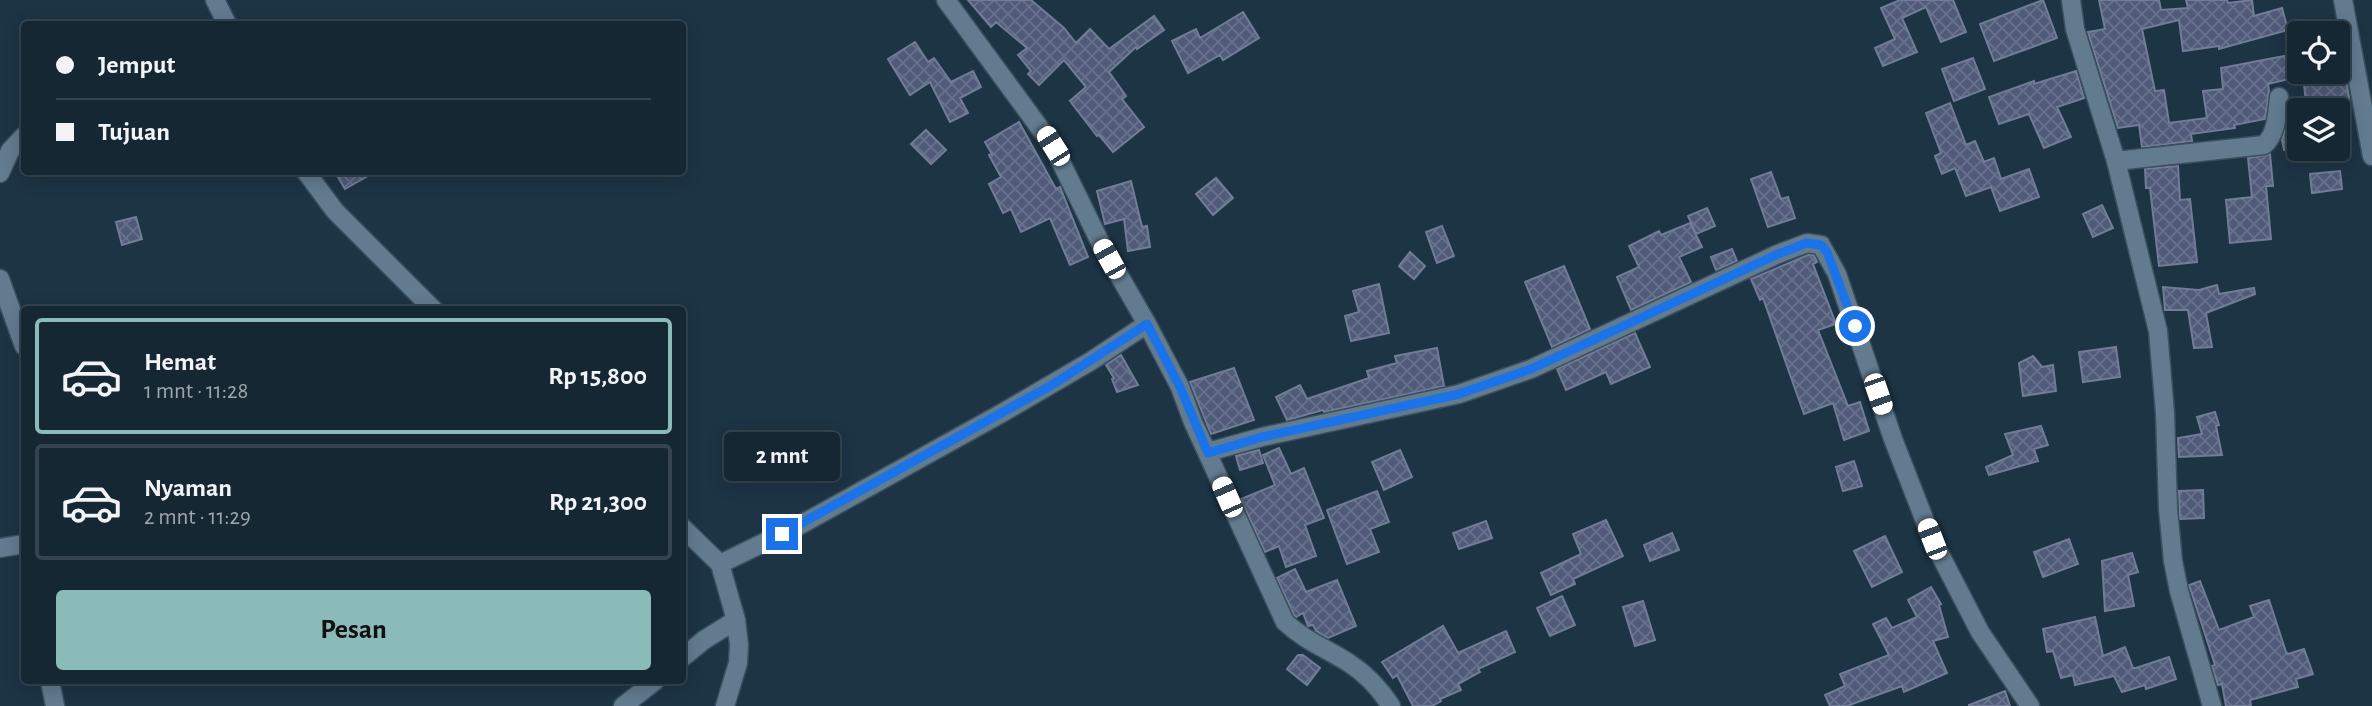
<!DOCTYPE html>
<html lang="id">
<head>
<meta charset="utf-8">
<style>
	body { margin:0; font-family:"Alegreya Sans",sans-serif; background:#233340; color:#f1f3f6; height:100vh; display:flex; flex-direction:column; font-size:26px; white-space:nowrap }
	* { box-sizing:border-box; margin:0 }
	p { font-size:23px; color:#9ea5ac }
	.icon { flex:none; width:38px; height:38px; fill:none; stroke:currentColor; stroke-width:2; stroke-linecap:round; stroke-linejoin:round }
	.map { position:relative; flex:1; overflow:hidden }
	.panel { position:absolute; left:21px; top:306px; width:665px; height:378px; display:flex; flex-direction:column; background:#162734; border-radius:7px; box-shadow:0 4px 18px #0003,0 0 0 2px #35444f }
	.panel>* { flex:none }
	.hud { position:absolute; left:21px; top:21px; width:665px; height:154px; border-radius:7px; box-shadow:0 4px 18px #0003,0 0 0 2px #35444f; display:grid; align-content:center; height:154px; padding:0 35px; background:#162734 }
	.controls { position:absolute; left:2287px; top:21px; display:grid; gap:14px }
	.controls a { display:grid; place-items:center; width:63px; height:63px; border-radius:7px; background:#162734; box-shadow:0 4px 18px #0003,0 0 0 2px #35444f; font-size:35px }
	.end { position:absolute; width:32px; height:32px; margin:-16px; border:9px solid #1a73e8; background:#fff; box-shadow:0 0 0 4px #fff }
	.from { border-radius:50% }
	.bubble { position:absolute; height:49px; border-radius:7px; background:#162734; box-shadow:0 4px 18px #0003,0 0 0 2px #35444f; font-size:23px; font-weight:600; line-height:49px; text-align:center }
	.car { position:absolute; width:21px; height:42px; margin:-21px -10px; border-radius:9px; box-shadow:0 0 5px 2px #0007; background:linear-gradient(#fff 24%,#345 0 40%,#fff 0 76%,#345 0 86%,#fff 0) }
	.hud b { display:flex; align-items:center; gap:24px; height:66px; font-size:26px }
	.hud b+b { border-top:2px solid #35444f }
	.hud i { width:18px; height:18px; background:#f1f3f6 }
	ul { padding:12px 0 0; list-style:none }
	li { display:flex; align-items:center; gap:21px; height:116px; margin:0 14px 10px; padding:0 21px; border:4px solid #35444f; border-radius:7px }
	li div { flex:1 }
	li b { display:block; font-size:26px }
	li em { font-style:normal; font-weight:600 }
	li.selected { border-color:#8bbbb9 }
	li>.icon { width:63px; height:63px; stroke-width:1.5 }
	.action { display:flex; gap:14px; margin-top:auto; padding:14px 35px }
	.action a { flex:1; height:80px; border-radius:7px; background:#8bbbb9; color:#111; font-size:28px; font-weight:600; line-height:80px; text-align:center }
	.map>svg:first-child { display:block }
</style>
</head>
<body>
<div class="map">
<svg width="2372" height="706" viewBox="0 0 2372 706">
	<defs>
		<pattern id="building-cross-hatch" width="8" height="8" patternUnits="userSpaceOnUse" patternTransform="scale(1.75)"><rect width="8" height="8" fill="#4f5b79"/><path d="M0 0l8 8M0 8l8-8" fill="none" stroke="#68728c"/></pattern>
	</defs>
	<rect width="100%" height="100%" fill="#1d3445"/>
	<!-- building -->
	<path fill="url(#building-cross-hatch)" stroke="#717c96" stroke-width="2" d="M968 0H1031L1064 28 1076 43 1090 29 1109 49 1154 16 1164 30 1137 49 1136 47 1109 72 1126 96 1122 99 1144 127 1113 152 1099 135 1097 136 1070 101 1086 87 1064 60 1039 85 1028 74 1031 71 1018 55 1027 48 996 22 991 27Z
		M1900 0H1953L1966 32 1941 42 1926 7 1902 18 1917 52 1883 66 1875 48 1895 39 1881 8Z
		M2043 0 2057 38 1994 61 1980 24Z
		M2099 0H2159L2161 10 2188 8 2186 0H2227L2228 3 2252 0 2254 16 2282 8 2288 30 2219 49V46L2183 51 2179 20 2142 29 2155 91 2164 90 2169 123 2207 118 2203 91 2223 89 2221 68 2289 55 2293 78 2268 84 2269 91 2265 119 2234 125 2235 128 2191 134 2192 141 2142 147 2139 125 2118 128 2088 32 2105 29Z
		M1243 12 1259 38 1223 60 1220 55 1188 73 1172 41 1196 29 1200 38Z
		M915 42 928 62 934 58 951 82 973 71 981 87 960 98 968 113 950 122 930 82 910 95 888 59Z
		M1973 58 1985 89 1954 101 1942 69Z
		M2076 71 2084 98 2057 107 2071 137 2044 148 2029 114 1999 124 1989 97 2034 81V84Z
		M2346 79 2351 110H2307L2304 85Z
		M1950 103 1966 145 1975 141 1984 162 1994 158 2001 179 2029 169 2039 197 2000 211 1991 187 1966 196 1955 168 1942 174 1935 156 1941 153 1926 113Z
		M2300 120V148L2284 150 2282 140 2287 122Z
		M1019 122 1056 189 1060 187 1088 257 1070 265 1050 218 1021 232 1011 209 1003 213 989 184 1001 177 989 155 992 154 985 142Z
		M926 130 946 150 931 164 911 144Z
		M2270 154 2273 186H2266L2271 239 2230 243 2226 200 2252 197 2248 158Z
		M2178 166 2180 200 2190 199 2197 262 2159 266 2150 188H2146L2145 169Z
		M2340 171 2342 189 2312 193 2310 174Z
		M335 172H375L345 189Z
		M1771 172 1781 199 1788 197 1795 218 1768 227 1751 179Z
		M1216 178 1233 198 1213 215 1196 194Z
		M1131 181 1142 227 1147 226 1150 247 1128 251 1124 219 1105 224 1097 191Z
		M2102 205 2113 228 2093 237 2083 214Z
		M1707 208 1715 226 1696 234 1688 216Z
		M136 217 142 239 122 245 116 222Z
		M1690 223 1702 247 1679 257 1691 282 1631 310 1617 277 1639 267 1629 246 1659 231 1661 235Z
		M1442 226 1454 256 1437 263 1426 232Z
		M1732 249 1737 261 1716 270 1711 257Z
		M1410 252 1425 266 1414 279 1399 266Z
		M1808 255H1814L1817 262 1813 264 1836 324 1818 330 1848 406 1860 402 1869 431 1844 440 1833 403 1804 414 1763 298 1760 300 1751 279Z
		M1564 266 1590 329 1552 347 1525 282Z
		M1379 284 1389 333 1351 341 1345 316 1359 312 1353 291Z
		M2217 285 2219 294 2254 288 2255 294 2206 313 2212 347 2194 348 2188 310H2165L2163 287 2199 290Z
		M1635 333 1650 367 1611 384 1606 372 1566 390 1557 369Z
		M2116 347 2120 377 2083 382 2079 352Z
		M1437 348 1444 386 1324 412 1323 410 1287 420 1276 397 1300 385 1307 399 1369 378 1367 371 1397 363 1395 356Z
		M1121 355 1138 385 1117 392 1112 379 1114 378 1106 365Z
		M2033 356 2042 367 2053 365 2056 391 2023 396 2019 363Z
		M1234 368 1254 420 1211 434 1190 382Z
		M2215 412 2219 425 2216 426 2222 455 2179 457 2178 438 2202 434 2197 417Z
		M2041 426 2048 445 2034 449 2038 461 1989 475 1986 467 2013 455 2005 434Z
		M1279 448 1291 474 1304 468 1324 518 1305 525 1316 556 1286 567 1279 546 1265 552 1241 499 1275 485 1263 455Z
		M1259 450 1263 463 1240 470 1236 456Z
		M1400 450 1412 477 1384 490 1372 462Z
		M1854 461 1862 486 1843 491 1836 467Z
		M2203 490 2204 518 2180 519 2179 491Z
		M1377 491 1389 522 1370 529 1379 552 1347 564 1327 510Z
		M1606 520 1623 556 1573 579 1575 584 1551 595 1541 573 1581 554 1573 534Z
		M1486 521 1492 538 1459 549 1453 533Z
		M1672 533 1679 550 1650 561 1644 545Z
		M1885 536 1902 572 1872 587 1854 551Z
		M2069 539 2078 564 2043 577 2034 552Z
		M2132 553 2138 572 2128 575 2134 606 2105 611 2102 561Z
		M1295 569 1306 592 1337 580 1356 626 1328 638 1316 631 1313 625 1308 626 1303 613 1296 617 1294 615 1277 578Z
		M2200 581 2219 630 2254 617 2250 606 2269 600 2286 652 2288 654 2304 649 2313 674 2296 679 2298 687 2250 700 2251 706H2226L2222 684 2218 685 2212 666 2215 665 2190 588 2189 585Z
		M1931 587 1941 604 1939 605 1948 637 1933 641 1947 673 1904 692 1902 686 1847 706H1830L1825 695 1845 686 1840 674 1889 655 1873 624 1886 618 1892 628 1917 617 1908 600Z
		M1562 596 1575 625 1550 636 1537 608Z
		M1643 601 1655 640 1635 646 1623 607Z
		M2095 617 2103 656 2125 647 2133 668H2136L2169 657 2176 679 2146 689 2145 685 2122 692 2114 676 2075 685 2073 675 2061 678 2053 651 2047 652 2043 629Z
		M1443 626 1458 653 1506 631 1515 652 1478 669 1480 672 1458 684 1461 690 1440 699 1441 701 1432 706H1413L1397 675 1393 678 1382 662Z
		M1298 655H1303L1320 668 1307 685 1287 669Z
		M2005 691 2010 706H1969V705Z"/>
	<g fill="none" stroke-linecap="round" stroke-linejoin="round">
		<!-- minor casing -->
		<g stroke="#3b505e" stroke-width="21">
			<path id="minor" d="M215 0 227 24
				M946 0 1053 146 1101 244 1147 324
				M2071 0 2075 29 2116 161 2158 331 2165 413 2168 509 2173 561 2179 591 2212 706
				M2343 0 2372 156
				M2116 161 2264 145C2277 134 2277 113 2279 97
				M306 172 335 211 434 310
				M0 173 10 151 24 136
				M0 279 24 346
				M1208 452 1262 437 1459 394 1531 369 1778 254 1807 243 1821 245 1837 274 1893 439 1932 539 1980 632 2030 706
				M682 527 720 564 736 620 739 645 738 663 725 706
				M0 548 24 544
				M720 564 802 524 1002 413 1091 361 1147 324 1180 387 1193 422 1285 622C1304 640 1327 649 1349 663 1366 674 1380 689 1391 706
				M682 658 704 640 736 620
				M50 681 55 706
				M623 706 655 681"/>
		</g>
		<!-- minor -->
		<use href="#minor" stroke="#627b8f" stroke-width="18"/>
	</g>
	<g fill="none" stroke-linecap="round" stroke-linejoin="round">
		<!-- route -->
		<path stroke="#1a73e8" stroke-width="9" d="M782 534 1052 385 1147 324 1180 387 1208 453 1262 437 1459 394 1531 369 1778 254 1807 243 1821 245 1827 252 1855 326"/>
	</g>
</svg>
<div class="controls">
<a><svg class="icon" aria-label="locate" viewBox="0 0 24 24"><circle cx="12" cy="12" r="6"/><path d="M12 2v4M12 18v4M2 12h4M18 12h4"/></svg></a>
<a><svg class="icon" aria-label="layers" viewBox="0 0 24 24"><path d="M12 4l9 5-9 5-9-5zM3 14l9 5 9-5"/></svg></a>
</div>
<i class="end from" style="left:1855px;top:326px"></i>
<i class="end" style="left:782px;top:534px"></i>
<div class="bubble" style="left:724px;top:432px;width:116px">2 mnt</div>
<i class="car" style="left:1053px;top:146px;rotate:328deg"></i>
<i class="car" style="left:1109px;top:259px;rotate:331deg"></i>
<i class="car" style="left:1878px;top:394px;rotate:161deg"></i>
<i class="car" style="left:1227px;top:497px;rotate:336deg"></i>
<i class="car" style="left:1932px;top:539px;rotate:339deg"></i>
<div class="hud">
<b><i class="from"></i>Jemput</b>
<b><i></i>Tujuan</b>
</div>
<section class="panel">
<ul>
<li class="selected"><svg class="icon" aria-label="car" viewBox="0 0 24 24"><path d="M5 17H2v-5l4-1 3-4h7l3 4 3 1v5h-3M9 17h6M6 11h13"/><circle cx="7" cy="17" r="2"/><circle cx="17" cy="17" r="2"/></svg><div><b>Hemat</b><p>1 mnt · 11:28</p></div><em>Rp 15,800</em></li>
<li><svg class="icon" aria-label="car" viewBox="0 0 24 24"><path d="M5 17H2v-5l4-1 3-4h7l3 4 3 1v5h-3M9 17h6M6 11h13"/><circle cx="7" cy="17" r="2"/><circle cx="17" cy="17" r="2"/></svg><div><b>Nyaman</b><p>2 mnt · 11:29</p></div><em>Rp 21,300</em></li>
</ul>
<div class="action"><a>Pesan</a></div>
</section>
</div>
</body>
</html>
